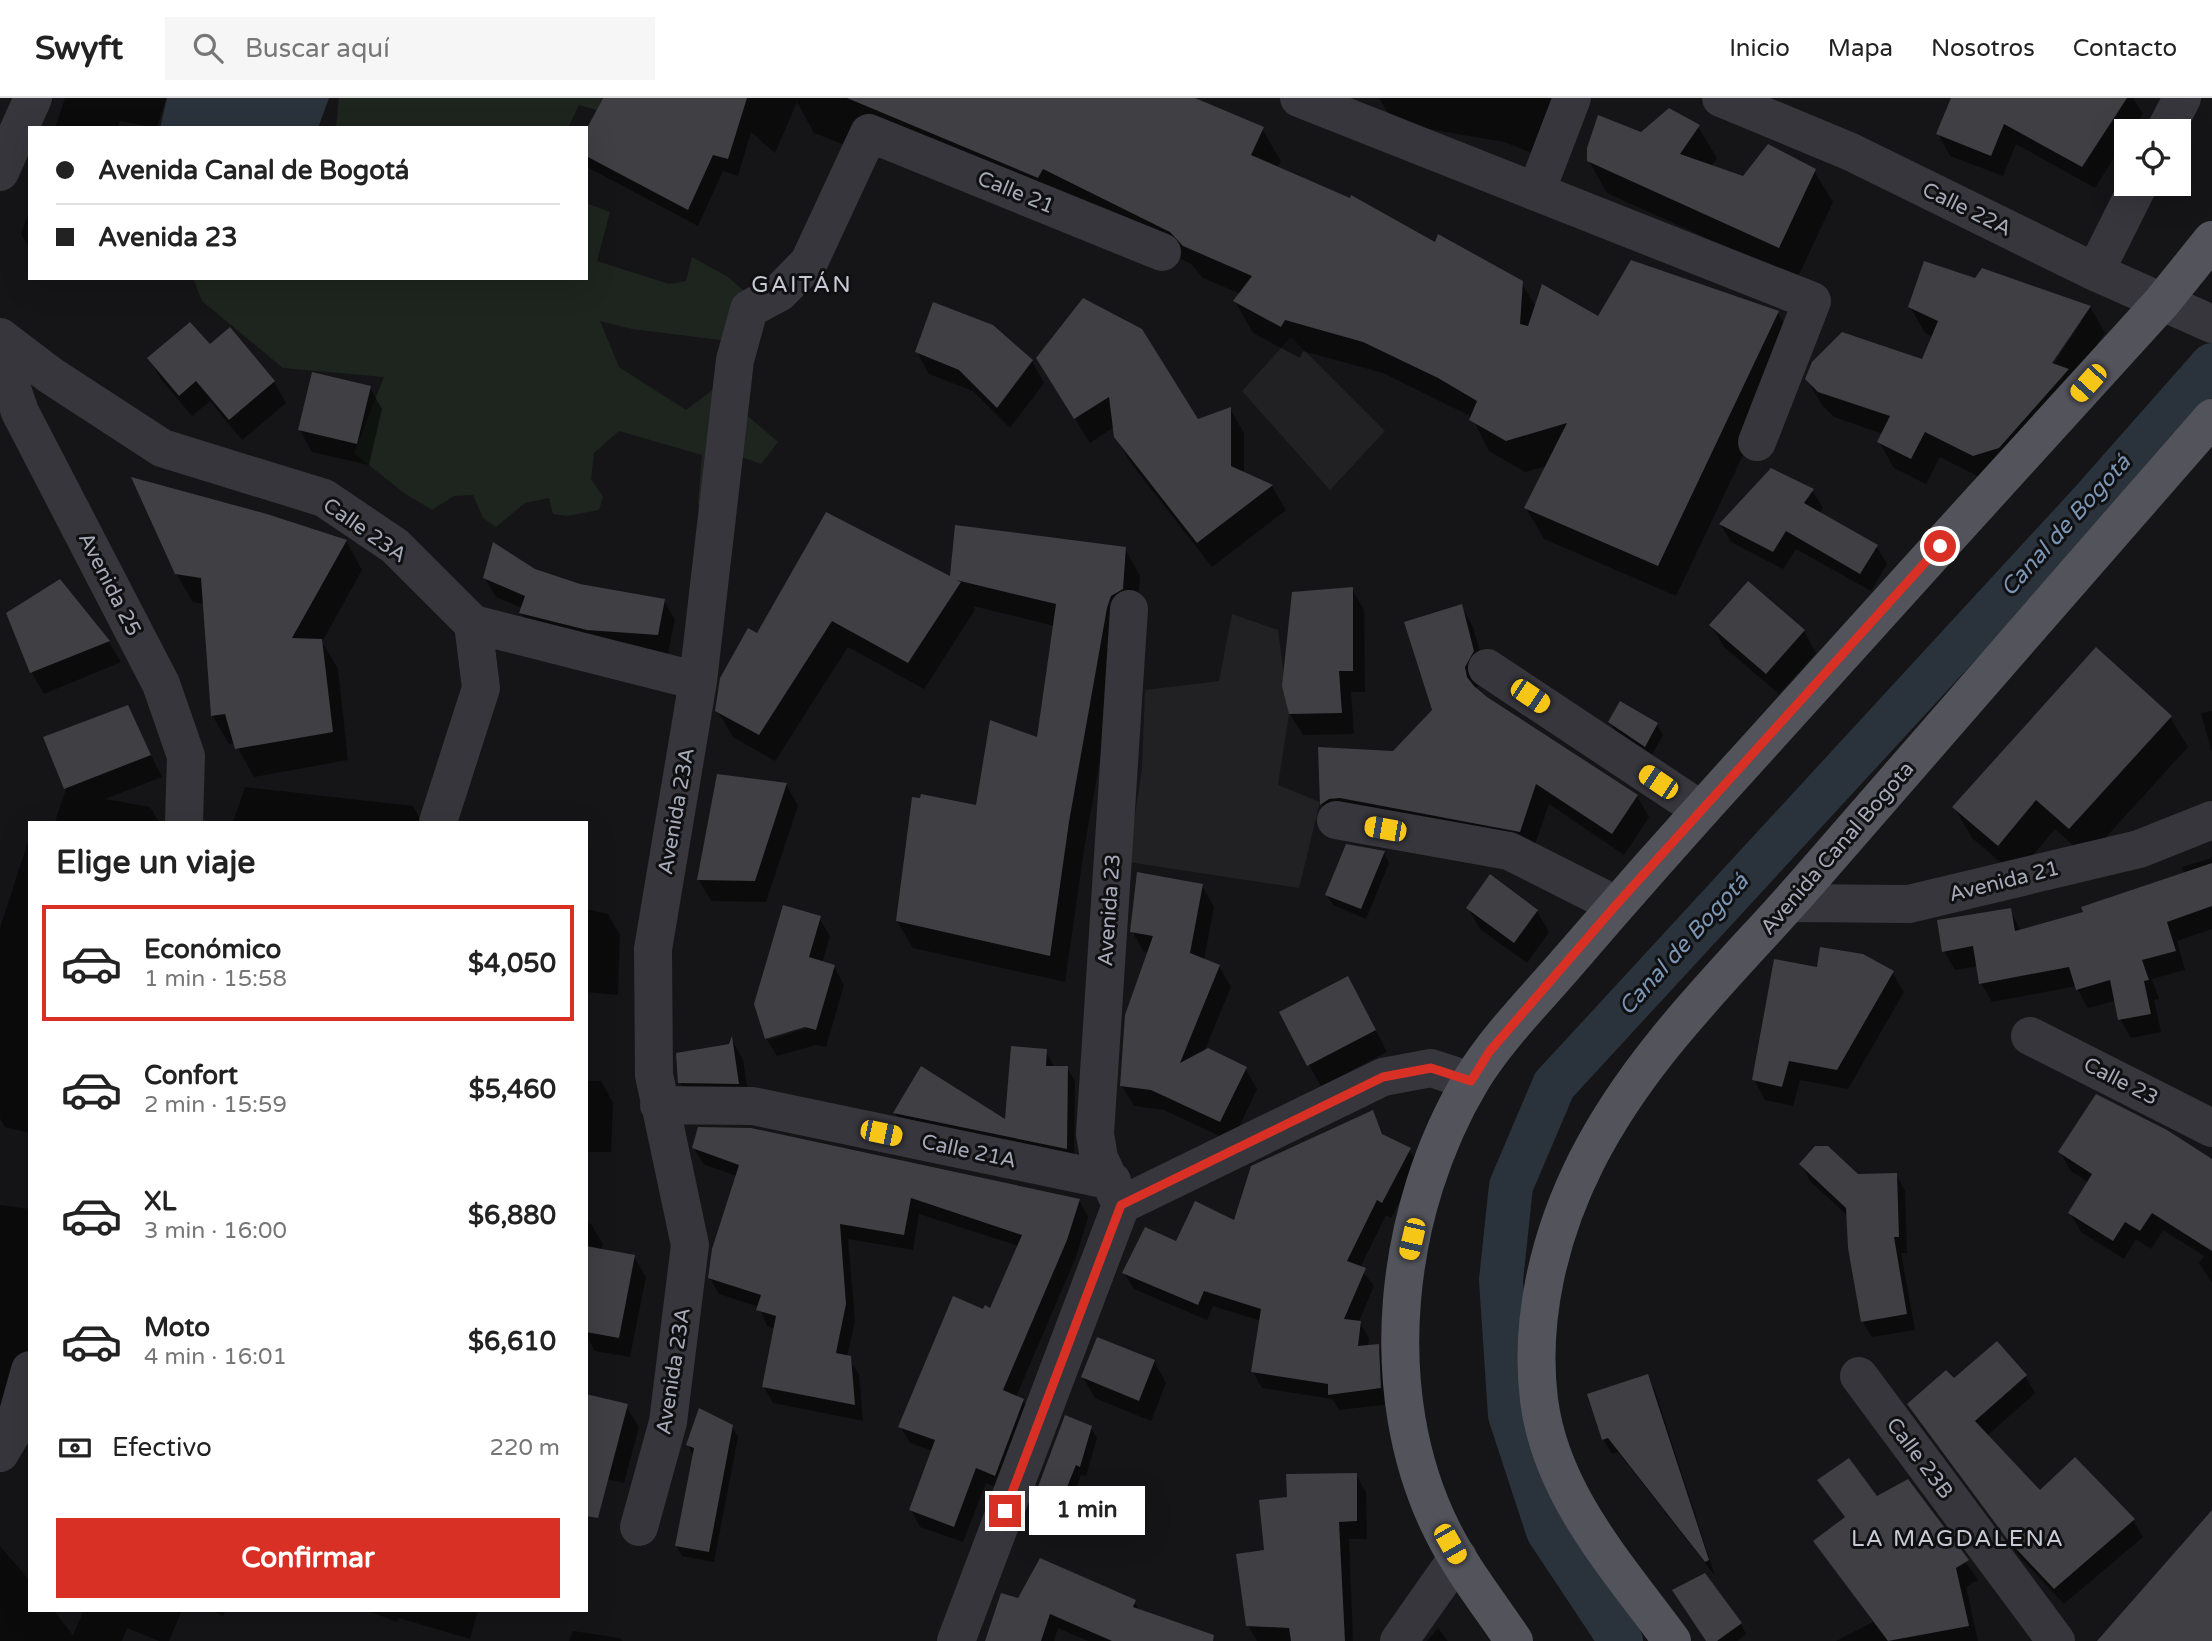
<!DOCTYPE html>
<html lang="es">
<head>
<meta charset="utf-8">
<style>
	body { margin:0; font-family:"Varela Round",sans-serif; background:#f6f6f6; color:#222; height:100vh; display:flex; flex-direction:column; font-size:26px; white-space:nowrap }
	* { box-sizing:border-box; margin:0 }
	p { font-size:23px; color:#767676 }
	.icon { flex:none; width:38px; height:38px; fill:none; stroke:currentColor; stroke-width:2; stroke-linecap:round; stroke-linejoin:round }
	.map { position:relative; flex:1; overflow:hidden }
	.details { position:absolute; left:28px; top:723px; width:560px; height:791px; display:flex; flex-direction:column; background:#fff; border-radius:0px; box-shadow:0 7px 28px #0002 }
	.details>* { flex:none }
	.top-card { position:absolute; left:28px; top:28px; width:560px; height:154px; border-radius:0px; box-shadow:0 7px 28px #0002; display:grid; align-content:center; height:154px; padding:0 28px; background:#fff }
	.buttons { position:absolute; left:2114px; top:21px; display:grid; gap:14px }
	.buttons a { display:grid; place-items:center; width:77px; height:77px; border-radius:0px; background:#fff; box-shadow:0 7px 28px #0002; font-size:35px }
	.end { position:absolute; width:32px; height:32px; margin:-16px; border:9px solid #d93025; background:#fff; box-shadow:0 0 0 4px #fff }
	.from { border-radius:50% }
	.bubble { position:absolute; height:49px; border-radius:0px; background:#fff; box-shadow:0 7px 28px #0002; font-size:23px; font-weight:800; line-height:49px; text-align:center }
	.car { position:absolute; width:21px; height:42px; margin:-21px -10px; border-radius:9px; box-shadow:0 0 5px 2px #0007; background:linear-gradient(#f5c518 24%,#345 0 40%,#f5c518 0 76%,#345 0 86%,#f5c518 0) }
	.top-card b { display:flex; align-items:center; gap:24px; height:66px; font-size:26px }
	.top-card b+b { border-top:2px solid #e0e0e0 }
	.top-card i { width:18px; height:18px; background:#222 }
	ul { padding:0; list-style:none }
	li { display:flex; align-items:center; gap:21px; height:116px; margin:0 14px 10px; padding:0 14px; border:4px solid transparent; border-radius:0px }
	li div { flex:1 }
	li b { display:block; font-size:26px }
	li em { font-style:normal; font-weight:800 }
	li.current { border-color:#d93025 }
	li>.icon { width:63px; height:63px; stroke-width:1.5 }
	h2 { padding:0 28px; font-size:32px; line-height:84px }
	.pay { display:flex; align-items:center; gap:18px; height:77px; padding:0 28px; font-size:26px }
	.pay p { margin-inline-start:auto }
	.button { display:flex; gap:14px; margin-top:auto; padding:14px 28px }
	.button a { flex:1; height:80px; border-radius:0px; background:#d93025; color:#fff; font-size:28px; font-weight:800; line-height:80px; text-align:center }
	header { display:flex; align-items:center; gap:42px; box-sizing:border-box; height:98px; padding:0 35px; background:#fff; border-bottom:2px solid #e0e0e0 }
	header strong { font-size:33px }
	nav { display:flex; gap:38px; margin-inline-start:auto; font-size:24px }
	.search { width:490px; height:63px; background:#f6f6f6; display:flex; align-items:center; gap:18px; box-sizing:border-box; padding:0 24px; border-radius:0px; color:#767676; font-size:26px }
	.map>svg:first-child { display:block }
</style>
</head>
<body>
<header>
<strong>Swyft</strong>
<div class="search"><svg class="icon" aria-label="search" viewBox="0 0 24 24"><circle cx="10" cy="10" r="6"/><path d="M15 15l6 6"/></svg>Buscar aquí</div>
<nav><a>Inicio</a><a>Mapa</a><a>Nosotros</a><a>Contacto</a></nav>
</header>
<div class="map">
<svg width="2212" height="1543" viewBox="0 0 2212 1543">
	<rect width="100%" height="100%" fill="#151517"/>
	<!-- built -->
	<path fill="#212124" d="M1291 239 1385 333 1330 392 1242 293Z
		M1232 516 1278 532 1289 616 1278 687 1320 704 1299 790 1128 764 1142 670 1145 592 1219 583Z"/>
	<!-- green -->
	<path fill="#1d251e" d="M339 0H602L597 12 579 7 568 30H336Z
		M586 105 610 114 597 163 669 186 686 183 692 159 728 179 751 199 740 234 720 242 632 231 600 223 619 269 686 312 715 290 778 344 761 366 733 356 702 418 698 404 702 357 619 333 594 355 591 381 603 399 599 412 567 418 553 416 549 400 525 405 496 429 483 420 473 397 454 398 432 412 404 395 354 355 384 279 283 270 202 203 193 180H586Z"/>
	<!-- water -->
	<path fill="#2a333b" d="M167 0H329L318 30H160Z"/>
	<!-- shadow -->
	<path fill="#0007" fill-rule="evenodd" d="M65 0H166L157 30 120 23 118 30H55Z
		M613 0H1190L1262 31 1281 63 1277 70 1521 184 1536 209 1599 220 1778 215 1796 246 1676 498 1544 441 1526 410 1547 368 1525 374 1489 353 1472 319 1383 275 1303 253 1300 260 1253 235 1235 203 1241 196 1203 180 1191 166 1061 101 868 56 814 35 797 4 775 55 751 34 738 78 723 73 698 128 587 69 586 35Z
		M1379 0H1556L1551 62 1504 44 1394 25Z
		M1953 0H2133L2143 16 2131 33H2126V41L2095 90 2016 46 2003 78 1950 58 1938 36Z
		M1698 29 1717 60 1711 69 1743 80 1814 73 1833 104 1797 181 1607 95 1589 63 1641 36Z
		M30 110V151L21 136Z
		M1976 182 2090 209 2105 235 2073 282 1989 384 1940 359 1926 386 1894 370 1879 344 1883 336 1834 319 1822 307 1807 281 1923 263 1933 239 1925 235 1910 209ZM2078 223H2082L2049 273 2046 271Z
		M210 249 274 284 286 305 242 342 210 303 192 318 161 281 149 260Z
		M917 254 1032 263 1044 285 1010 330 973 293 929 276Z
		M1038 260 1197 323 1230 311 1244 335V376L1272 388 1286 412 1212 469 1130 364 1116 339 1114 329 1090 345Z
		M370 290 382 311 369 367 312 354 300 332Z
		M1812 392 1823 410 1819 416 1876 448 1887 466 1871 493 1796 451 1783 471 1731 444 1721 427Z
		M346 443 362 472 322 544 338 571 348 662 254 679 235 645 229 646 212 617 205 506 193 504 176 475Z
		M1125 451 1140 478 1137 518 1122 537 1084 752 1065 884 913 850 897 823 978 709 1038 642 1054 528 973 508 975 512 924 591 848 549 775 663 733 639 717 612 758 537 951 481Z
		M534 473 579 488 664 503 675 522 668 555 599 551 532 534 521 515 522 510 496 499 485 480Z
		M59 483 109 544 121 564 44 596 32 575 8 516Z
		M1352 491 1364 512 1365 594H1351L1354 636 1303 637 1290 616Z
		M1461 508 1473 529 1486 575 1476 591 1485 600 1637 698 1649 719 1624 757 1549 706 1532 755 1334 728 1322 707 1319 651 1394 654 1434 612Z
		M1711 527 1804 533 1816 555 1779 596 1724 549Z
		M127 610 162 679 105 701 150 709 159 724H55L66 691 46 640Z
		M2212 613V655L2201 615Z
		M2170 619 2188 649 2087 760 2055 731 2016 777 1972 740 1954 709Z
		M1610 624 1657 627 1663 637 1651 658 1616 634Z
		M786 686 798 708 766 804 711 803 699 782Z
		M245 689 413 708 422 724H233Z
		M29 741H30V1035L5 1029 0 1021V830Z
		M1384 755 1389 765 1366 821 1333 807 1327 797Z
		M2212 760V831L2177 843 2185 872 2152 881 2159 901 2154 902 2161 934 2131 940 2120 921 2114 903 2088 910 2076 888 1992 904 1981 885 1978 868 1955 872 1944 853 2010 812 2021 833 2085 816 2185 777 2182 769Z
		M1202 788 1214 809 1204 862 1219 868 1231 889 1204 954 1245 970 1257 991 1232 1044 1164 1012 1134 1008 1122 988 1149 855 1144 854 1132 833Z
		M1468 810 1537 813 1549 834 1527 865 1480 831Z
		M586 811 608 816 620 837 618 897 586 894Z
		M819 820 830 838 822 865 834 868 844 887 826 949 816 947 777 958 766 940ZM813 925 814 928 768 942V938Z
		M1818 871 1892 874 1904 894 1848 991 1800 982 1793 1008 1765 1002 1754 981Z
		M1360 901 1387 954 1321 988 1309 967Z
		M732 942 743 962 750 1007 692 1006 680 985 730 948Z
		M1046 953 1054 969 1067 970 1075 983 1074 1064 903 1028 895 1015 1006 1024Z
		M586 983H601L613 1005 611 1054H586Z
		M1372 1014 1384 1039 1409 1052 1419 1068 1391 1120 1386 1117 1360 1170 1374 1188 1359 1223 1369 1240 1368 1249 1378 1248 1387 1264 1390 1306 1339 1312 1332 1301 1262 1290 1253 1274 1261 1223 1213 1208 1207 1222 1134 1191 1124 1175 1177 1145 1235 1124Z
		M694 1050 1079 1102 1088 1119 1076 1159 1016 1299 1023 1302 1033 1318 1004 1393 986 1385 963 1444 920 1429 911 1412 933 1353 910 1345 900 1328 984 1213 991 1212 1019 1148 919 1116 913 1152 848 1141 855 1223 847 1259 859 1276 863 1323 773 1305 764 1289 775 1231 767 1228 759 1209 719 1196 710 1180 737 1078 703 1066Z
		M2060 1054 2212 1063V1185L2199 1165 2204 1158 2163 1132 2151 1151 2136 1141 2124 1161 2081 1134 2070 1115 2089 1085 2071 1073Z
		M1801 1066 1858 1078 1896 1076 1905 1093 1907 1155H1901L1915 1232 1872 1239 1862 1223 1848 1118 1810 1083Z
		M0 1107 30 1111V1286L0 1359Z
		M586 1124 591 1126 603 1146 601 1152 634 1159 646 1179 630 1259 595 1253 586 1237Z
		M1997 1246 2025 1278 2035 1295 1987 1338 2040 1395 2133 1422 2143 1439 2064 1506 2019 1458 1910 1307 1954 1283Z
		M1154 1263 1166 1285 1151 1323 1095 1300 1082 1278Z
		M1647 1278 1655 1293 1715 1478 1618 1354 1612 1356 1603 1341Z
		M626 1308 639 1329 624 1385 586 1376Z
		M732 1329 738 1339 714 1464 682 1458 676 1448 694 1358 688 1347Z
		M1091 1330 1097 1340 1086 1378 1081 1377 1067 1413 1044 1404 1038 1394Z
		M1356 1377 1366 1394 1367 1441H1349L1353 1543H1257L1248 1527 1265 1454 1289 1401Z
		M1820 1383 1877 1400 1908 1383 1978 1482 1966 1489 1978 1543H1836L1873 1524 1815 1443 1846 1421Z
		M0 1448 30 1483V1512H53L73 1537 84 1512H182L169 1543H159L127 1530 122 1543H0Z
		M1019 1502 1134 1504 1140 1514 1185 1543H1088L1058 1530 1054 1543H988Z
		M210 1512H226L223 1518Z
		M366 1512H478L470 1541 399 1520 397 1524Z
		M1741 1526 1746 1536 1737 1543H1707Z
		M1438 1530 1448 1543H1427Z
		M573 1533 620 1540 622 1543H569Z"/>
	<g fill="none" stroke-linecap="round" stroke-linejoin="round">
		<!-- canal -->
		<path stroke="#2a333b" stroke-width="44" d="M1621 1543 1548 1433 1510 1317 1501 1182 1511 1088 1554 987 2093 402 2212 267"/>
	</g>
	<!-- building -->
	<path fill="#3f3f44" d="M603 0H747L728 61 713 57 688 112 586 58V32Z
		M847 0H1195L1264 29 1251 57 1350 100 1351 97 1435 144 1438 136 1523 183 1520 226 1528 228 1542 186 1598 218 1631 162 1779 213 1658 468 1524 410 1567 325 1506 343 1469 322 1477 303 1438 280 1363 244 1285 222 1281 229 1233 203 1252 178 1183 148 1170 134 1043 71 1038 80Z
		M1951 0H2127L2082 69 2004 26 1991 58 1936 36Z
		M1669 10 1700 27 1680 56 1743 78 1768 46 1816 71 1779 150 1587 63V50L1598 17 1641 34Z
		M1924 163 1975 180 1982 170 2091 208 2052 265 2069 271 1999 350 1973 358 1925 334 1911 361 1877 344 1890 318 1818 294 1805 281 1812 264 1842 234 1922 261 1938 223 1908 209Z
		M1083 200 1142 231 1198 321 1231 309V368L1273 387 1197 445 1114 339 1109 299 1074 321 1036 260Z
		M933 204 993 227 1033 262 997 310 959 272 915 254Z
		M190 224 210 246 230 229 275 283 229 322 196 283 179 298 147 260Z
		M312 274 371 288 357 346 298 332Z
		M1771 370 1814 391 1804 405 1878 447 1860 476 1786 433 1773 454 1719 426Z
		M131 379 267 416 347 442 292 540 322 541 333 634 235 651 225 616 211 618 201 480 175 476Z
		M826 414 950 478 955 427 1126 449 1123 491 1111 498 1107 510 1069 724 1050 858 896 823 912 699 920 700 921 696 976 707 990 622 1037 639 1056 506 956 482 961 484 908 565 832 523 759 637 715 613 720 580 748 530 757 535Z
		M493 444 535 471 580 486 665 501 658 537 587 532 519 515 525 498 483 480Z
		M60 481 110 543 30 575 6 515Z
		M1748 483 1805 532 1766 576 1709 527Z
		M1353 489V573H1339L1342 615 1289 616 1282 588 1292 494Z
		M1462 506 1474 553 1465 569 1467 579 1474 588 1487 599 1638 697 1612 736 1536 686 1520 734 1340 700 1329 701 1320 707 1318 649 1393 653 1432 612 1404 524Z
		M2096 549 2172 618 2069 731 2036 702 1998 748 1952 709Z
		M1620 603 1658 625 1645 649 1608 624Z
		M128 607 151 657 64 691 43 639Z
		M717 676 787 685 755 783 697 782Z
		M1346 746 1385 753 1361 811 1325 797Z
		M2212 765V808L2167 824 2176 853 2142 862 2149 882 2144 883 2151 916 2118 922 2110 882 2076 892 2069 869 1979 886 1973 848 1942 854 1937 822 2011 810 2015 833 2083 814 2081 809Z
		M1137 774 1203 786 1190 855 1220 867 1180 965 1208 950 1247 969 1220 1024 1151 992 1120 988 1125 917 1153 838 1130 834Z
		M1490 776 1538 812 1514 845 1466 810Z
		M783 807 821 818 809 859 835 867 816 932 805 929 765 941 754 906Z
		M1820 849 1863 856 1894 873 1837 972 1789 963 1782 989 1752 982 1774 861 1817 869Z
		M1348 878 1376 932 1307 968 1279 914Z
		M732 938 739 986 678 985 676 955 729 946Z
		M1011 948 1047 951 1046 968H1068L1067 1051 893 1015 921 968 1005 1021Z
		M2096 996 2167 1032 2212 1061V1153L2152 1115 2140 1133 2125 1124 2113 1143 2068 1115 2092 1076 2058 1054Z
		M1373 1012 1382 1036 1411 1050 1382 1105 1377 1102 1347 1163 1366 1170 1344 1221 1361 1223 1358 1248 1379 1246 1381 1290 1328 1297V1286L1251 1274 1261 1211 1204 1193 1198 1207 1122 1175 1145 1129 1176 1143 1195 1103 1234 1122 1251 1068Z
		M698 1029 751 1030 1080 1101 1067 1142 1003 1292 1024 1301 995 1378 976 1370 954 1429 909 1412 935 1342 898 1329 953 1198 983 1211 985 1207 990 1210 1022 1137 911 1100 904 1137 840 1126 846 1206 836 1255 851 1258 855 1307 762 1289 776 1218 756 1212 761 1197 708 1180 712 1151 739 1067 692 1050Z
		M1815 1048H1828L1858 1076 1897 1075 1899 1139H1894L1907 1216 1861 1224 1848 1150 1846 1110 1799 1066Z
		M586 1148 635 1157 619 1240 586 1234Z
		M1097 1239 1155 1262 1139 1303 1081 1279Z
		M1997 1243 2027 1277 1975 1323 2040 1392 2075 1359 2135 1421 2054 1491 2007 1441 1907 1306 1946 1272 1954 1280Z
		M1648 1276 1709 1462 1705 1464 1608 1340 1602 1342 1587 1296Z
		M586 1296 628 1306 598 1420 586 1418Z
		M699 1310 733 1327 709 1454 675 1448 694 1350 686 1347Z
		M1065 1317 1092 1328 1080 1369 1076 1367 1061 1404 1036 1394Z
		M1849 1360 1877 1398 1908 1381 1969 1462 1956 1470 1969 1528 1888 1543 1813 1443 1845 1419 1817 1382Z
		M1357 1375V1423L1339 1424 1345 1543H1291L1289 1530 1246 1528 1236 1456 1264 1452 1259 1402 1287 1399 1286 1376Z
		M2212 1412V1543H2097Z
		M1040 1460 1136 1502 1133 1509 1214 1537 1213 1543H1112L1050 1516 1041 1543H985L1001 1495 1018 1500Z
		M1705 1475 1742 1525 1717 1543H1706L1672 1492Z"/>
	<g fill="none" stroke-linecap="round" stroke-linejoin="round">
		<!-- minor -->
		<path stroke="#36363c" stroke-width="38" d="M1299 0 1812 203 1757 344
			M1721 0 1851 54 2095 174 2212 226
			M2165 33 2182 0
			M0 74 33 0
			M1536 94 1572 0
			M2095 174 2139 86
			M0 239 50 277 162 350 324 400 395 448 473 526 698 583
			M0 256 20 314 161 586 186 658 184 724
			M1487 570 1701 712
			M1336 722 1509 753 1616 807
			M438 724 481 590 473 526
			M1790 805 1909 806 2139 751 2212 722
			M2030 938 2212 1030
			M659 1007 753 1008 1112 1083
			M1121 1107 1383 979 1431 970 1471 983
			M1859 1278 2056 1543
			M0 1355 13 1333 30 1272
			M639 1429 668 1324 690 1147 654 977 653 851 698 583 735 262 749 211 780 194 809 164 869 35 1162 154
			M956 1543 1121 1107 1099 1060 1095 1036 1129 511
			M1399 1543 1458 1459"/>
		<!-- major -->
		<path stroke="#52535b" stroke-width="38" d="M1514 1543C1490 1507 1461 1471 1442 1432 1373 1294 1394 1111 1472 981 1498 939 1534 903 1566 866 1627 795 1689 725 1752 656 1888 505 2025 354 2162 204L2212 142
			M1672 1543C1618 1469 1551 1397 1539 1302 1529 1220 1550 1135 1587 1062 1643 952 1732 871 1811 780 1945 626 2078 473 2212 320"/>
	</g>
	<g fill="none" stroke-linecap="round" stroke-linejoin="round">
		<!-- route -->
		<path stroke="#d93025" stroke-width="9" d="M1005 1413 1121 1107 1383 979 1431 970 1471 983 1489 954 1616 807 1940 448"/>
	</g>
	<g text-anchor="middle" stroke-width="6" stroke-linejoin="round" paint-order="stroke">
		<!-- street labels -->
		<g font-size="21" fill="#a6aab8" stroke="#101012">
			<text transform="translate(1016 94) rotate(22)" y="7">Calle 21</text>
			<text transform="translate(1967 111) rotate(26)" y="7">Calle 22A</text>
			<text transform="translate(365 432) rotate(35)" y="7">Calle 23A</text>
			<text transform="translate(110 486) rotate(63)" y="7">Avenida 25</text>
			<text transform="translate(676 713) rotate(-80)" y="7">Avenida 23A</text>
			<text transform="translate(1837 750) rotate(-49)" y="7">Avenida Canal Bogota</text>
			<text transform="translate(2004 783) rotate(-14)" y="7">Avenida 21</text>
			<text transform="translate(1109 812) rotate(-86)" y="7">Avenida 23</text>
			<text transform="translate(2121 983) rotate(27)" y="7">Calle 23</text>
			<text transform="translate(969 1053) rotate(12)" y="7">Calle 21A</text>
			<text transform="translate(673 1273) rotate(-81)" y="7">Avenida 23A</text>
			<text transform="translate(1920 1360) rotate(53)" y="7">Calle 23B</text>
		</g>
		<!-- neighbourhood labels -->
		<g font-size="23" letter-spacing="2" fill="#c7cad4" stroke="#101012">
			<text x="802" y="194">GAITÁN</text>
			<text x="1958" y="1448">LA MAGDALENA</text>
		</g>
		<!-- water labels -->
		<g font-size="23" font-style="italic" fill="#7b95b4" stroke="#101012">
			<text transform="translate(2065 427) rotate(-48)" y="8">Canal de Bogotá</text>
			<text transform="translate(1683 846) rotate(-48)" y="8">Canal de Bogotá</text>
		</g>
	</g>
</svg>
<div class="buttons">
<a><svg class="icon" aria-label="locate" viewBox="0 0 24 24"><circle cx="12" cy="12" r="6"/><path d="M12 2v4M12 18v4M2 12h4M18 12h4"/></svg></a>
</div>
<i class="end from" style="left:1940px;top:448px"></i>
<i class="end" style="left:1005px;top:1413px"></i>
<div class="bubble" style="left:1029px;top:1388px;width:116px">1 min</div>
<i class="car" style="left:2088px;top:285px;rotate:222deg"></i>
<i class="car" style="left:1530px;top:598px;rotate:124deg"></i>
<i class="car" style="left:1658px;top:684px;rotate:304deg"></i>
<i class="car" style="left:1385px;top:731px;rotate:280deg"></i>
<i class="car" style="left:881px;top:1035px;rotate:102deg"></i>
<i class="car" style="left:1412px;top:1141px;rotate:193deg"></i>
<i class="car" style="left:1450px;top:1446px;rotate:150deg"></i>
<div class="top-card">
<b><i class="from"></i>Avenida Canal de Bogotá</b>
<b><i></i>Avenida 23</b>
</div>
<section class="details">
<h2>Elige un viaje</h2>
<ul>
<li class="current"><svg class="icon" aria-label="car" viewBox="0 0 24 24"><path d="M5 17H2v-5l4-1 3-4h7l3 4 3 1v5h-3M9 17h6M6 11h13"/><circle cx="7" cy="17" r="2"/><circle cx="17" cy="17" r="2"/></svg><div><b>Económico</b><p>1 min · 15:58</p></div><em>$4,050</em></li>
<li><svg class="icon" aria-label="car" viewBox="0 0 24 24"><path d="M5 17H2v-5l4-1 3-4h7l3 4 3 1v5h-3M9 17h6M6 11h13"/><circle cx="7" cy="17" r="2"/><circle cx="17" cy="17" r="2"/></svg><div><b>Confort</b><p>2 min · 15:59</p></div><em>$5,460</em></li>
<li><svg class="icon" aria-label="car" viewBox="0 0 24 24"><path d="M5 17H2v-5l4-1 3-4h7l3 4 3 1v5h-3M9 17h6M6 11h13"/><circle cx="7" cy="17" r="2"/><circle cx="17" cy="17" r="2"/></svg><div><b>XL</b><p>3 min · 16:00</p></div><em>$6,880</em></li>
<li><svg class="icon" aria-label="car" viewBox="0 0 24 24"><path d="M5 17H2v-5l4-1 3-4h7l3 4 3 1v5h-3M9 17h6M6 11h13"/><circle cx="7" cy="17" r="2"/><circle cx="17" cy="17" r="2"/></svg><div><b>Moto</b><p>4 min · 16:01</p></div><em>$6,610</em></li>
</ul>
<div class="pay"><svg class="icon" aria-label="cash" viewBox="0 0 24 24"><path d="M3 7h18v10H3z"/><circle cx="12" cy="12" r="2"/></svg>Efectivo<p>220 m</p></div>
<div class="button"><a>Confirmar</a></div>
</section>
</div>
</body>
</html>
